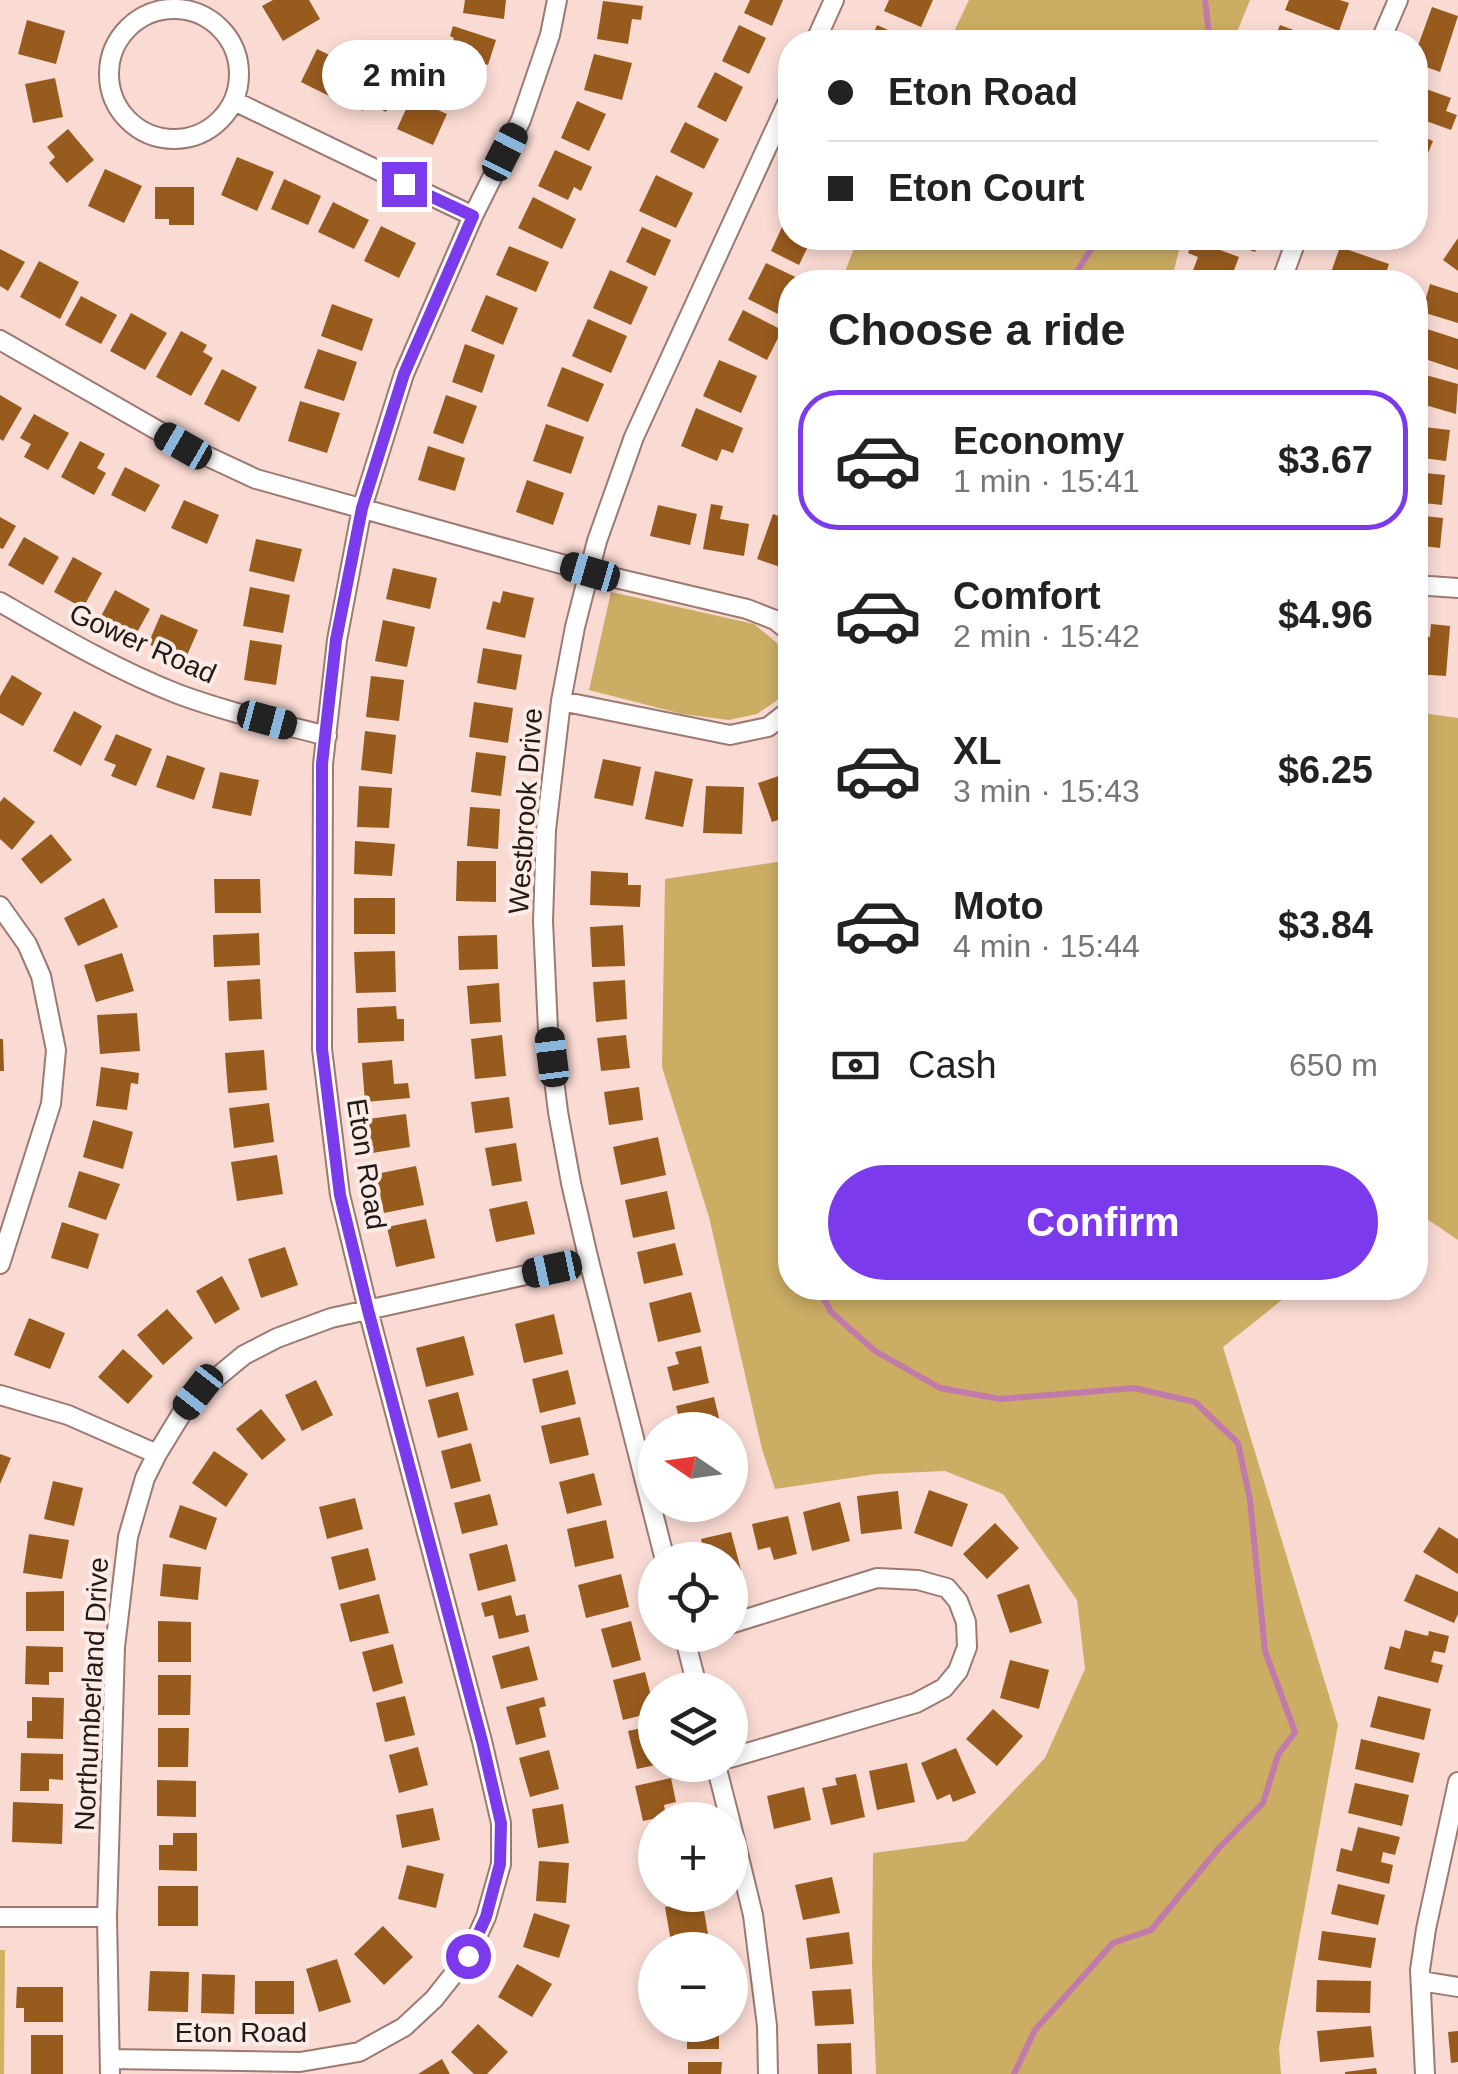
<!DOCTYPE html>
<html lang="en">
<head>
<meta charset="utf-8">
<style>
	body { margin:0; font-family:Helvetica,sans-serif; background:#f6f6f6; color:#222; height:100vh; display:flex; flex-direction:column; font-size:38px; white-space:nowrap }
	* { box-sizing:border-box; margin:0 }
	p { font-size:32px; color:#767676 }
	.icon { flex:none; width:55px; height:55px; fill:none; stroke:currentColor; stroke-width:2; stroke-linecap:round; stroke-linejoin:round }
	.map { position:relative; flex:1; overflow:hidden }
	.details { position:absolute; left:778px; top:270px; width:650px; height:1030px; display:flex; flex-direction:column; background:#fff; border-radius:40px; box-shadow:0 5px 15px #0003 }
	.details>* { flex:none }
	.banner { position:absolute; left:778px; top:30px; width:650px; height:220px; border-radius:40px; box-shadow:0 5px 15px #0003; display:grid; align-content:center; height:220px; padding:0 50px; background:#fff }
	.needle { width:65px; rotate:283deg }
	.buttons { position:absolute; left:638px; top:1412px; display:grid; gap:20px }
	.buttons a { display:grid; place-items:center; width:110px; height:110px; border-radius:50%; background:#fff; box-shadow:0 5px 15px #0003; font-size:50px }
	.end { position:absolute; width:45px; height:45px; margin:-22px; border:12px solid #7c3aed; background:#fff; box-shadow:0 0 0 5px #fff }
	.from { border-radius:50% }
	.bubble { position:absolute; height:70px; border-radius:35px; background:#fff; box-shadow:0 5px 15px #0003; font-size:32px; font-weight:600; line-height:70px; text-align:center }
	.car { position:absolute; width:30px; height:60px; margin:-30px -15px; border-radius:12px; box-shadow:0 0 8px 2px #0007; background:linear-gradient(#222 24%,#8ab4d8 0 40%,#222 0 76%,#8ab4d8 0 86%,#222 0) }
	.banner b { display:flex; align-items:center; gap:35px; height:95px; font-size:38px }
	.banner b+b { border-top:2px solid #e0e0e0 }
	.banner i { width:25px; height:25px; background:#222 }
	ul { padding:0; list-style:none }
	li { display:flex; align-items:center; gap:30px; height:140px; margin:0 20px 15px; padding:0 30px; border:5px solid transparent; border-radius:40px }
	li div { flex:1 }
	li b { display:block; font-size:38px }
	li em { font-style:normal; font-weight:600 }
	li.current { border-color:#7c3aed }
	li>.icon { width:90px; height:90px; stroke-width:1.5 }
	h2 { padding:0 50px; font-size:45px; line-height:120px }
	.pay { display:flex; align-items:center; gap:25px; height:110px; padding:0 50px; font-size:38px }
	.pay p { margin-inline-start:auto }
	.cta { display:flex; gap:20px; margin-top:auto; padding:20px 50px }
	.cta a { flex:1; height:115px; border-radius:60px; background:#7c3aed; color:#fff; font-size:40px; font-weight:600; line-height:115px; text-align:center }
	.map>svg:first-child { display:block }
</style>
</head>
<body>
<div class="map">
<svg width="1458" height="2074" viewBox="0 0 1458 2074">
	<rect width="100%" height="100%" fill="#fadbd3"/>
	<!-- green -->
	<path fill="#cbad64" d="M969 0H1250L1233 42H949Z
		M858 238H1182L1171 282H841Z
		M611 592 754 624 777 643 786 674 779 699 757 714 729 720 682 714 589 690Z
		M1415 712 1458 718V1240L1415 1211Z
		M790 860V1288H1297L1223 1347 1338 1725 1279 2048 1281 2074H876L872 1967 873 1853 966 1841 1045 1758 1085 1669 1077 1600 1003 1494 945 1471 877 1474 775 1489 762 1449 709 1217 662 1067 665 879Z"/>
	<!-- forest -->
	<path fill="#d2b15f" d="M0 1950H5L4 2074H0Z"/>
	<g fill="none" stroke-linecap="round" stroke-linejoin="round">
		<!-- stream -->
		<path stroke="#c17aaa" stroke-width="6" d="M1205 0 1210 42
			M1074 282V276L1098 238
			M790 1196V1238
			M818 1288 831 1312 875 1351 940 1388 1000 1399 1134 1388 1195 1402 1238 1443 1250 1500 1265 1651 1295 1732 1278 1755 1263 1803 1218 1849 1151 1930 1113 1943 1035 2030 1014 2074"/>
	</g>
	<!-- building -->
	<path fill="#985b1e" d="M273 0H309L320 19 283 41 262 6Z
		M465 0H506L504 19 463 13Z
		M750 0H783L772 26 744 13Z
		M889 0H933L921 27 884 11Z
		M1289 0H1340L1349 3 1339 31 1285 10Z
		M603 1 643 6 641 20 632 19 628 44 597 39Z
		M1432 7 1458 16 1440 72 1415 63V54Z
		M27 20 65 31 56 64 18 54Z
		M739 25 766 38 749 74 722 61Z
		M877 25 915 42H870Z
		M1280 25 1326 42H1273Z
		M453 26 496 40 488 65 471 59 468 69 446 61 454 38 450 36Z
		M317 49 346 63 329 96 301 82Z
		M594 54 632 63 622 100 584 90Z
		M715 72 743 87 726 122 697 107Z
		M363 73 397 90 386 112 367 103 363 111 348 104Z
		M55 78 63 117 33 123 25 84Z
		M1415 85 1451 98 1446 111 1457 115 1451 130 1415 117Z
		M411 98 447 114 433 145 397 129Z
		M577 101 606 114 589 151 561 138Z
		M685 122 719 139 704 169 670 152Z
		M68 129 94 160 67 183 49 163 55 157 47 147Z
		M1415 133 1433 141 1422 168 1415 165Z
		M555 150 592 167 581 191 574 187 568 200 538 186Z
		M237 157 274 172 257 211 221 195Z
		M105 169 142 186 124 223 88 206Z
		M656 175 693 193 676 228 639 211Z
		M284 179 321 196 308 225 271 209Z
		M155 187H194V225H169V219H155Z
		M533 197 576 219 562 249 518 228Z
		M333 202 369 220 354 249 318 232Z
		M787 216 790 218V238H812L799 265 771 251Z
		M381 226 416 243 399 278 364 261Z
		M642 227 671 240 655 276 626 262Z
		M1218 238H1261L1255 252Z
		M1360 238H1396L1392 249Z
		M1458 238V271L1443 260Z
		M1193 240 1239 257 1234 270 1245 275 1242 282H1216L1192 273 1198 257 1188 253Z
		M509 246 549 262 536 292 496 275Z
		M1340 247 1389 264 1383 282H1354L1330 275Z
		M0 249 25 262 8 291 0 286Z
		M39 261 79 282 60 319 20 297Z
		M766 263 806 282H790V305L784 317 748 299Z
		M610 270 648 287 631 325 593 308Z
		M1430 284 1458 293V323L1422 312Z
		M486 295 518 308 503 345 471 331Z
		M81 296 117 315 101 344 65 325Z
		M332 304 373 319 362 351 321 336Z
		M743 310 782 330 767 360 728 340Z
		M131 313 167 333 145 370 110 351Z
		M588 319 627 336 611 373 572 356Z
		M1427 329 1458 339V370L1419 357Z
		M181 331 207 345 203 352 213 358 191 396 156 377Z
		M465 344 495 355 482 393 452 382Z
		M318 349 357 362 344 401 304 388Z
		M719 360 757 376 741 413 703 396Z
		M562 367 604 384 588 422 547 406Z
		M222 369 257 387 239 422 204 404Z
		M1415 372 1458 384 1456 414 1415 402Z
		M0 395 22 408 3 441 0 439Z
		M446 395 477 406 463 444 433 433Z
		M300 401 340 413 327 453 288 441Z
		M696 408 743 428 733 453 722 449 717 461 681 446Z
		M34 414 69 433 48 470 24 457 31 444 20 438Z
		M546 424 584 437 571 474 533 461Z
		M1415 426 1450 430 1446 461 1415 457Z
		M80 441 105 454 97 468 106 473 94 495 61 477Z
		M428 446 465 458 455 491 418 480Z
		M125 467 160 485 145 512 111 495Z
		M1415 472 1445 475 1442 505 1415 502Z
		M527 480 564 493 553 525 516 512Z
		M184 500 219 515 207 544 171 528Z
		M711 504 723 506 720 519 749 524 744 556 703 549Z
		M658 505 697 514 690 545 650 536Z
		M773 514 790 520 789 570 757 559Z
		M1415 515 1443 518 1440 548 1415 545Z
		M0 517 16 526 3 549 0 548Z
		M24 537 59 557 43 585 8 565Z
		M256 539 302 549 294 582 249 571Z
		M73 557 102 573 83 608 54 592Z
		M393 568 437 578 430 609 386 599Z
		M250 587 290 595 283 633 243 626Z
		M115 590 150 609 135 636 100 618Z
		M503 591 534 598 525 638 486 629 493 601 500 603Z
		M161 614 198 630 185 660 148 644Z
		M383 620 415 627 407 667 375 661Z
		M1415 623H1421L1420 636 1430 637 1431 624 1450 626 1446 676 1415 674Z
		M250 640 282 645 276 685 244 680Z
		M483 648 522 655 516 690 477 683Z
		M12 675 42 693 23 726 0 713V696Z
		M371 676 404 680 399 721 366 717Z
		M474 702 513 708 508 743 469 737Z
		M74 711 102 726 81 766 53 751Z
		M365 731 396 735 392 774 361 770Z
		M116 734 152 749 136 786 111 776 116 765 104 760Z
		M476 752 506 756 501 796 471 792Z
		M167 755 205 768 194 800 156 787Z
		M603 759 641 767 633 806 594 798Z
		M655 771 693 779 683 827 645 819Z
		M220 772 259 780 251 816 212 808Z
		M790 772V816L772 822 758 783Z
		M359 786 392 788 389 828 357 827Z
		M706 786 744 787 742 834 703 833Z
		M4 797 35 822 12 850 0 839V802Z
		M470 807 500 809 498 849 467 846Z
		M51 834 72 860 41 884 21 859Z
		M355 841 395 844 392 876 354 874Z
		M457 861H496V902L456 901Z
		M591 871 628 873V885H641L640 907 590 905Z
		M214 879H260L261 913H215Z
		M104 898 118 927 78 946 64 918Z
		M354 898H395V934H354Z
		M623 925 625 966 592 967 590 927Z
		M259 933 260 965 214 967 213 935Z
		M497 935 498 969 459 970 458 936Z
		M395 951 396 992 356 993 354 952Z
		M122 953 134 991 96 1002 84 965Z
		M260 979 262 1019 229 1021 227 981Z
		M625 980 627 1019 596 1022 593 982Z
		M499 983 501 1022 470 1024 467 986Z
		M396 1006 397 1019H404V1041L358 1043 357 1008Z
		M137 1013 140 1051 100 1054 97 1015Z
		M502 1035 506 1076 475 1079 471 1039Z
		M626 1035 630 1068 601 1071 597 1038Z
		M0 1039H3L4 1071H0Z
		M264 1050 267 1090 228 1093 225 1053Z
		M392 1060 394 1084 408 1083 410 1098 365 1102 362 1063Z
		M101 1067 139 1073 138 1084 131 1083 127 1110 96 1106Z
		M639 1087 643 1120 609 1125 604 1092Z
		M509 1097 513 1128 475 1133 471 1102Z
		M269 1103 274 1142 234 1148 229 1108Z
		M406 1114 410 1147 372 1153 368 1119Z
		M93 1120 133 1132 123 1169 83 1157Z
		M658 1137 666 1175 621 1185 613 1147Z
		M516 1143 522 1181 492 1186 485 1148Z
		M277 1155 283 1194 237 1201 231 1162Z
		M416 1166 424 1205 384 1213 376 1174Z
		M79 1171 120 1184 106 1220 68 1207Z
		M667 1191 675 1229 633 1238 625 1200Z
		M527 1201 535 1234 496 1242 489 1209Z
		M426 1219 435 1258 396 1267 387 1227Z
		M62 1222 99 1234 88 1269 51 1258Z
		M675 1243 683 1275 644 1284 637 1252Z
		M285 1247 298 1285 261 1298 248 1259Z
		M222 1276 240 1309 215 1324 196 1291Z
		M691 1292 701 1332 658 1342 649 1303Z
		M167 1309 193 1338 163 1365 137 1335Z
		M554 1314 563 1354 524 1363 515 1324Z
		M29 1318 65 1333 50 1369 14 1355Z
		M464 1336 474 1375 426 1387 416 1348Z
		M701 1346 709 1383 673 1391 667 1367 679 1364 675 1352Z
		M123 1349 153 1376 128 1404 98 1377Z
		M568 1370 576 1404 540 1413 532 1379Z
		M316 1380 333 1415 302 1431 285 1395Z
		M458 1392 468 1430 438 1438 428 1400Z
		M714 1397 722 1430H682L676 1406Z
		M261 1409 286 1440 262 1460 236 1429Z
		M580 1417 589 1455 550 1464 541 1426Z
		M471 1443 481 1481 451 1489 441 1451Z
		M214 1451 248 1474 226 1507 192 1483Z
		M0 1454 11 1458 0 1484Z
		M594 1473 602 1505 567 1514 559 1482Z
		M53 1481 83 1488 74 1526 44 1519Z
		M929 1490 968 1504 952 1547 914 1533Z
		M898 1491 902 1529 861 1534 857 1496Z
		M490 1494 498 1525 462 1534 454 1503Z
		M355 1498 363 1529 327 1539 319 1507Z
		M840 1502 850 1541 812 1551 803 1512Z
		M180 1505 217 1518 206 1550 169 1537Z
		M788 1516 797 1554 774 1560 770 1547 758 1550 752 1524Z
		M606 1520 614 1558 575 1567 567 1529Z
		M995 1523 1019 1548 987 1579 963 1554Z
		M1439 1527 1458 1539V1574L1423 1552Z
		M731 1532 741 1570 730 1572V1560H706L701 1539Z
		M29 1534 69 1540 62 1579 23 1573Z
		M507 1544 516 1581 478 1591 469 1554Z
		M368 1548 376 1580 339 1590 331 1557Z
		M163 1564 201 1567 198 1600 160 1596Z
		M621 1574 629 1607 586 1618 578 1585Z
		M1416 1574 1458 1592V1614L1454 1623 1404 1601Z
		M1029 1584 1042 1623 1010 1633 997 1595Z
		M64 1591V1631H26V1592Z
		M379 1594 389 1633 350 1642 340 1604Z
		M511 1595 516 1616 525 1614 529 1632 499 1639 493 1615 485 1617 481 1603Z
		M158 1621 191 1622V1662H158Z
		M631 1621 641 1660 612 1668 601 1629Z
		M1405 1630 1428 1636 1429 1631 1449 1636 1445 1653 1434 1651 1431 1662 1443 1665 1438 1683 1384 1669 1390 1646 1400 1649Z
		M393 1644 403 1683 373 1692 362 1652Z
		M26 1646 63 1647V1672H49V1685L25 1684Z
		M529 1646 538 1680 501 1689 492 1656Z
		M1010 1660 1049 1670 1039 1709 1000 1698Z
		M645 1672 655 1712 623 1720 613 1680Z
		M158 1675H191L190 1715H158Z
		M405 1696 415 1735 385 1742 376 1703Z
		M1378 1696 1431 1709 1424 1740 1370 1727Z
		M32 1697 64 1698 63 1739 27 1738V1721H32Z
		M544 1697 546 1706 539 1708 546 1737 516 1745 506 1707Z
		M993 1709 1023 1736 997 1766 966 1739Z
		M655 1725V1765L637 1769 628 1731Z
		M158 1728H189L188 1767H158Z
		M1361 1739 1420 1753 1413 1783 1355 1769Z
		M418 1747 428 1785 399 1793 389 1755Z
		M956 1748 976 1793 953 1802 950 1794 937 1800 921 1763Z
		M549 1750 559 1789 530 1797 519 1758Z
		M21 1753 63 1754V1780L49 1779V1791H20Z
		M907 1763 915 1802 877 1810 869 1771Z
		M856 1774 865 1817 831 1825 822 1788 837 1785 835 1778Z
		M671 1778 676 1802 664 1805 666 1816 643 1821 635 1786Z
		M157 1780 196 1781V1817L157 1816Z
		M1355 1783 1409 1795 1402 1826 1348 1813Z
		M804 1787 811 1820 774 1829 767 1796Z
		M13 1802 63 1804 62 1844 12 1842Z
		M563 1804 569 1843 538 1848 532 1809Z
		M433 1808 440 1840 402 1848 396 1815Z
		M1358 1827 1400 1837 1395 1855 1383 1852 1381 1862 1393 1865 1389 1884 1336 1871 1341 1848 1352 1851Z
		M173 1833H197V1871L159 1870V1845H173Z
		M539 1861 569 1863 566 1903 536 1901Z
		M407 1865 444 1874 436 1908 398 1899Z
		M832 1877 840 1913 803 1920 795 1885Z
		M1338 1884 1385 1895 1378 1925 1331 1914Z
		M158 1886H198V1926H158Z
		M702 1900 708 1934 671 1942 665 1907Z
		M534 1913 570 1925 559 1958 523 1947Z
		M383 1926 413 1957 384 1985 354 1954Z
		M1322 1931 1376 1938 1371 1968 1318 1960Z
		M849 1932 853 1964 810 1969 806 1938Z
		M337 1959 351 2002 319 2012 306 1969Z
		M517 1964 552 1984 532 2017 498 1997Z
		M150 1971 189 1972 188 2012 148 2011Z
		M202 1974 235 1975 234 2014 201 2013Z
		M1317 1980 1371 1981 1370 2013 1316 2012Z
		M255 1981H294V2014H255Z
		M17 1987H63V2022H24V2008H16Z
		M851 1989 854 2024 815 2026 812 1991Z
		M478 2024 508 2052 487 2074H474L451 2052Z
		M687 2025H719V2049H687Z
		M1371 2026 1374 2057 1320 2062 1317 2031Z
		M1458 2031V2062L1451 2063 1448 2032Z
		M31 2035H63V2074H31Z
		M851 2043 852 2074H818L817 2044Z
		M442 2059 450 2074H418Z
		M688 2062H722L721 2074H688Z
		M1376 2068 1377 2074H1345V2072Z"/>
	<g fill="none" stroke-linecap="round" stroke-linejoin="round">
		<!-- minor casing -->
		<g stroke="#9c7971" stroke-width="22">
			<path id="minor" d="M109 74a65 65 0 1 1 130 0a65 65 0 1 1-130 0Z
				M815 42 834 0
				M1380 42 1398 0
				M234 101 473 216
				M1281 282 1297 238
				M0 340 183 445 256 479 590 572 747 609 775 620 790 632
				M1415 585 1458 588
				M0 602C57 635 116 670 178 694 226 712 277 723 327 736
				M561 701 730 735 768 727 790 710
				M0 906 27 944 41 976 56 1050 51 1104 0 1264
				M0 1395 68 1415 157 1454
				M665 1560 589 1261 571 1183 558 1112 548 1030 543 921 546 830 561 701 575 627 597 541 634 437 790 97
				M730 1624 877 1578 918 1580 947 1588 958 1601 966 1622 967 1647 958 1671 944 1688 916 1703 730 1758
				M684 1635 698 1690
				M716 1765 730 1820
				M730 1820 753 1915 767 2026 768 2074
				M0 1917H107
				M1421 1981 1458 1987
				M110 2059 300 2062 359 2052 404 2027 434 1999 468 1956 486 1917 501 1864V1823L482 1741 368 1310 340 1195 322 1049 323 764 337 640 362 508 404 374 473 216 521 120 550 35 557 0
				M110 2074 107 1917 115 1647 128 1537 145 1478 157 1454 182 1413 198 1393 244 1355 277 1338 331 1318 589 1261
				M1425 2074 1420 1970 1426 1929 1458 1782"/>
		</g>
		<!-- minor -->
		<use href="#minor" stroke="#fff" stroke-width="18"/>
	</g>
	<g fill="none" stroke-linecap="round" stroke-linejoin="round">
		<!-- route -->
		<path stroke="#7c3aed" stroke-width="12" d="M404 184 473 216 404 374 362 508 336 640 322 764V1049L340 1195 368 1310 482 1741 501 1823 500 1864 486 1917 468 1956"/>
	</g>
	<g text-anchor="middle" stroke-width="8" stroke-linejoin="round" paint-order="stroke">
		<!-- street labels -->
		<g font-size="28" fill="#251815" stroke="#fcece8">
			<text transform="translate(143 643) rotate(24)" y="10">Gower Road</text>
			<text transform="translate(525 811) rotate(-86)" y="10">Westbrook Drive</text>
			<text transform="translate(367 1164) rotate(81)" y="10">Eton Road</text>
			<text transform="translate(91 1694) rotate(-87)" y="10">Northumberland Drive</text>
			<text x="241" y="2042">Eton Road</text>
		</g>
	</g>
</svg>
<div class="buttons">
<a><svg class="needle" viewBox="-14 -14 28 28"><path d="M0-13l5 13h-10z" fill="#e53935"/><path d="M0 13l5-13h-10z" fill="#767676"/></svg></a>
<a><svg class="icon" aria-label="locate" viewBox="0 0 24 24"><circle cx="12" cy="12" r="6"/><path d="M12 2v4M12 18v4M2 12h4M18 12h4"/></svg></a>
<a><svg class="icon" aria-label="layers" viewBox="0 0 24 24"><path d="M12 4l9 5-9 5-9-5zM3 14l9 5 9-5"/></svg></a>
<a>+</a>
<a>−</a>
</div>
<i class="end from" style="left:468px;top:1956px"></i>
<i class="end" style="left:404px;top:184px"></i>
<div class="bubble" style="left:322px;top:40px;width:165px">2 min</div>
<i class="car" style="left:505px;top:152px;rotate:27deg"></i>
<i class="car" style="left:183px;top:446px;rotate:300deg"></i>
<i class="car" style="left:590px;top:572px;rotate:286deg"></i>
<i class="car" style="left:267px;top:720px;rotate:105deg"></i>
<i class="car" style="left:552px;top:1057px;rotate:353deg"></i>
<i class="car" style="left:552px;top:1269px;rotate:258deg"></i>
<i class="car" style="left:198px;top:1392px;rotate:218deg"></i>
<div class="banner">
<b><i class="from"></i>Eton Road</b>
<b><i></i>Eton Court</b>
</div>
<section class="details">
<h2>Choose a ride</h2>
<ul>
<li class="current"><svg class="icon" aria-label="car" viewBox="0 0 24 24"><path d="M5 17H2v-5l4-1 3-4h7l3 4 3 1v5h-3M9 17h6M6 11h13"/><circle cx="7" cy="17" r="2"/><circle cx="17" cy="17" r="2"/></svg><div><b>Economy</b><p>1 min · 15:41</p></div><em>$3.67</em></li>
<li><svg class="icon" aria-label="car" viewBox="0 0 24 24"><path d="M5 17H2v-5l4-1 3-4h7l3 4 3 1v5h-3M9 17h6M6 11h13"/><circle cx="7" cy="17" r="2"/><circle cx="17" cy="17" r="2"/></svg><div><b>Comfort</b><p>2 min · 15:42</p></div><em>$4.96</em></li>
<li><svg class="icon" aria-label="car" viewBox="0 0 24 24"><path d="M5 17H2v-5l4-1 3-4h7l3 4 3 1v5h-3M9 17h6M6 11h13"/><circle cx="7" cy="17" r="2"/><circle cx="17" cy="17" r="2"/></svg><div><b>XL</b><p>3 min · 15:43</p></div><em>$6.25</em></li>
<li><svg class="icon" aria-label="car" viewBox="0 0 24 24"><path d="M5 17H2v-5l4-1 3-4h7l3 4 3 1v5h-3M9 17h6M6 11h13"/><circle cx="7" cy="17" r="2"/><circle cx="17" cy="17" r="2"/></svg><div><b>Moto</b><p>4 min · 15:44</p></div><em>$3.84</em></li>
</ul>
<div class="pay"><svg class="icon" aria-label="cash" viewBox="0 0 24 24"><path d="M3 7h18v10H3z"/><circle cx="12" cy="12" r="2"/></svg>Cash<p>650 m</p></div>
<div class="cta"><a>Confirm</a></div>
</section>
</div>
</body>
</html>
